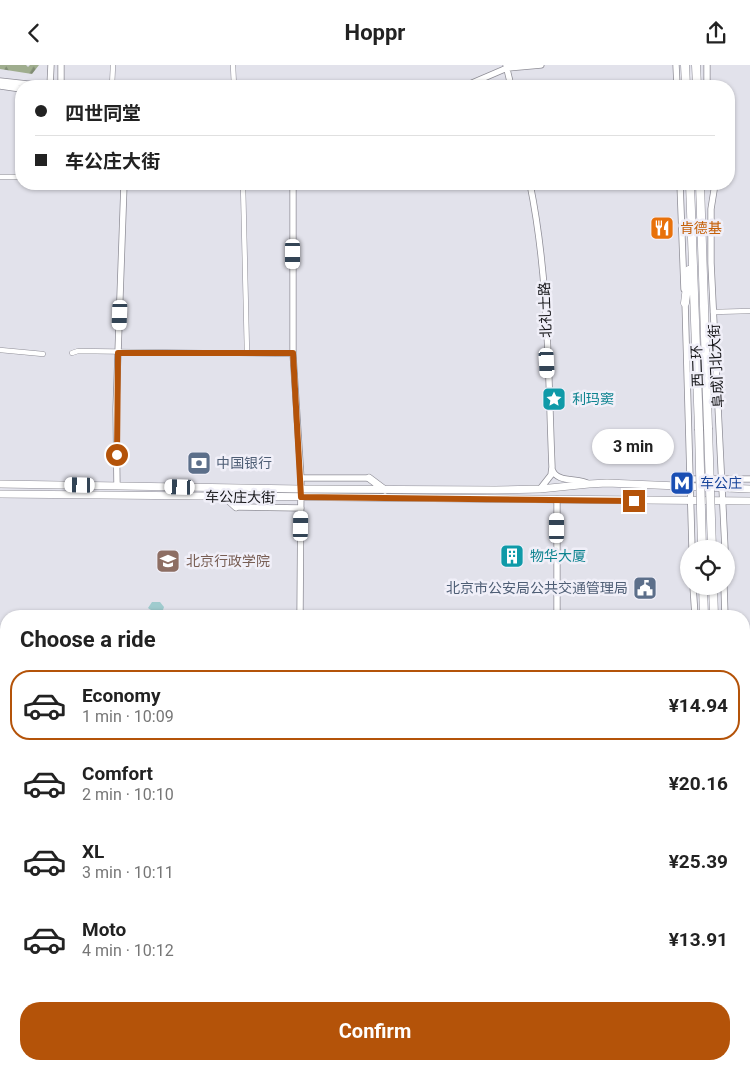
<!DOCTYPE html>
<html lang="en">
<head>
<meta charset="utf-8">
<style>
	body { margin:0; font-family:Roboto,"Noto Sans SC",sans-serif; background:#f6f6f6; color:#222; height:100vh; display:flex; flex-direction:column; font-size:19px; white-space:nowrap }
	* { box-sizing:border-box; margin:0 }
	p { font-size:16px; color:#767676 }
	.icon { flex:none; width:28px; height:28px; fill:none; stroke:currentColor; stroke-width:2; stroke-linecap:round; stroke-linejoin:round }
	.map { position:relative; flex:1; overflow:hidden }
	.panel { position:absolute; left:0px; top:545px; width:750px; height:460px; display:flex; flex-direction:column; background:#fff; border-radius:20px 20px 0 0; box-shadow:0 1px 4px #0004 }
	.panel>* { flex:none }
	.top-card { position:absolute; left:15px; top:15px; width:720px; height:110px; border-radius:20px; box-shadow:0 1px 4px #0004; display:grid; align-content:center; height:110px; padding:0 20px; background:#fff }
	.fabs { position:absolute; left:680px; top:475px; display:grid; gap:10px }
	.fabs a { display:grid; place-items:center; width:55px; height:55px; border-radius:50%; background:#fff; box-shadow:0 1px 4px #0004; font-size:25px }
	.end { position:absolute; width:22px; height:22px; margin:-11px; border:6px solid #b45309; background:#fff; box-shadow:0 0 0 2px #fff }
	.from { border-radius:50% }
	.bubble { position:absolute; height:35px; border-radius:18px; background:#fff; box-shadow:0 1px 4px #0004; font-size:16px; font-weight:700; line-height:35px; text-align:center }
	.car { position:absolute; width:15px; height:30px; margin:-15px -8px; border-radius:6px; box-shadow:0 0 4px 1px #0007; background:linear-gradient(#fff 24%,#345 0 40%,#fff 0 76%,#345 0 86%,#fff 0) }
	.top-card b { display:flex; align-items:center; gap:18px; height:48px; font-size:19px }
	.top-card b+b { border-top:1px solid #e0e0e0 }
	.top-card i { width:12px; height:12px; background:#222 }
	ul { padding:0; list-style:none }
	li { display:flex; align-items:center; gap:15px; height:70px; margin:0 10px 8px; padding:0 10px; border:2px solid transparent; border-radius:20px }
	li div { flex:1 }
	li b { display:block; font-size:19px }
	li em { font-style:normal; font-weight:700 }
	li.selected { border-color:#b45309 }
	li>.icon { width:45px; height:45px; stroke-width:1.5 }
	h2 { padding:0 20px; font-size:22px; line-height:60px }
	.button { display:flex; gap:10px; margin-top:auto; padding:10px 20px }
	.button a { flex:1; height:58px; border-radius:20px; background:#b45309; color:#fff; font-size:20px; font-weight:700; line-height:58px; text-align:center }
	header { display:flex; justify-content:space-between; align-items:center; height:65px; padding:0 20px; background:#fff; font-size:22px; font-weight:700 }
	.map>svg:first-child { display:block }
</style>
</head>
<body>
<header><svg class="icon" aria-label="back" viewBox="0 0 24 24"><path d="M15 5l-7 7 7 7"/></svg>Hoppr<svg class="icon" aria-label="share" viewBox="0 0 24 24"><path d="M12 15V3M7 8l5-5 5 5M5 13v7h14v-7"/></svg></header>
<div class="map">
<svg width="750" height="1005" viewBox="0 0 750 1005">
	<defs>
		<pattern id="forest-firs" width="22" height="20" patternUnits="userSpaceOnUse" patternTransform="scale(1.25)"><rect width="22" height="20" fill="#9fad8e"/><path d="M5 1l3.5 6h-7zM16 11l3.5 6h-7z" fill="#808c73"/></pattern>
	</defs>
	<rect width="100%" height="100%" fill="#e2e2eb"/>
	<!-- forest -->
	<path fill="url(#forest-firs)" d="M0 0H26L28 2 30 0H39L32 9 0 4Z"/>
	<!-- pitch -->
	<path fill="#c3ccb8" d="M14 999H65V1005H14Z"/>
	<!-- water -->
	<path fill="#9fcbce" d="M152 537H160L164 542 163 545C157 546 153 547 148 543Z"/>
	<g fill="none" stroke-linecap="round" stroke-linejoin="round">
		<!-- minor casing -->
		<g stroke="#8f8e97" stroke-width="5.5">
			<path id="minor" d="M233 0 234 21
				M112 21 113 0
				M0 112H21
				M243 119 247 288
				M713 247 750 246
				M0 285 43 289
				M72 288 78 286 293 289
				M0 632 6 636
				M0 656H6
				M642 999V1005"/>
		</g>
		<!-- tertiary casing -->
		<g stroke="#8f8e97" stroke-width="7">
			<path id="tertiary" d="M506 0 511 21
				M676 0 677 21
				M707 0V21
				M0 16 46 21
				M0 21 21 24
				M50 21 51 0
				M61 21V0
				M465 21 507 3 541 0
				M293 119V289L301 413 300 551
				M530 119C549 212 548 307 552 402L551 410 540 424
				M680 119 684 224
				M715 119 711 144V198L725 484
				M685 236 692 484
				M552 404C557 419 578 412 589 419
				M301 413H369
				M690 414H750
				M117 421 116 344 124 119
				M557 434V551
				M236 442 301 443
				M693 521 695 551
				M724 521 725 551
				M744 763 750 762
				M708 999 709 1005
				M739 999 740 1005
				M295 1005V999
				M548 1005V999"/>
		</g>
		<!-- secondary casing -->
		<g stroke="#8f8e97" stroke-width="8">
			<path id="secondary" d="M0 775 6 776"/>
		</g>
		<!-- primary casing -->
		<g stroke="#8f8e97" stroke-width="8">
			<path id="primary" d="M369 413 385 425
				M0 419 301 424 495 425 540 424 589 419 607 418 750 424
				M0 429 750 436
				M225 432 236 442"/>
		</g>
		<!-- trunk casing -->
		<g stroke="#8f8e97" stroke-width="9">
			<path id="trunk" d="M685 0 686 21
				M696 0 697 21
				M690 119 699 364
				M700 119 708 363
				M685 238 689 205
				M703 521 704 551
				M713 521 714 551
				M719 999V1005
				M730 999V1005
				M702 1005 704 999"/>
		</g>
		<!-- minor -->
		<use href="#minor" stroke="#fff" stroke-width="4.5"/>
		<!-- tertiary -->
		<use href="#tertiary" stroke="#fff" stroke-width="5.5"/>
		<!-- secondary -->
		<use href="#secondary" stroke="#fff" stroke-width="6"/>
		<!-- primary -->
		<use href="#primary" stroke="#fff" stroke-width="7"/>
		<!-- trunk -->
		<use href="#trunk" stroke="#fff" stroke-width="8"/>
		<!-- trunk-bridge casing -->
		<g stroke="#8f8e97" stroke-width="9" stroke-linecap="butt">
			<path id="trunk-bridge" d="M708 363 712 484
				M699 364 702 484"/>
		</g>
		<!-- trunk-bridge -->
		<use href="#trunk-bridge" stroke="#fff" stroke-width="8"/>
	</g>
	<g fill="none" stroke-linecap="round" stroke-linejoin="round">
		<!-- route -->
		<path stroke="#b45309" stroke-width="6" d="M117 390 118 288H293L301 432 634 436"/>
	</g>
	<!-- icons -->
	<defs>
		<g id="restaurant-square" transform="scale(1.25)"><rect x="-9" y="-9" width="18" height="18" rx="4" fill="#e8710a" stroke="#f0eff8"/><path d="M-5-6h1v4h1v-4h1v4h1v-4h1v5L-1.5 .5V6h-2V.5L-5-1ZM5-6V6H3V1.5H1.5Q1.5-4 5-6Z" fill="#fff"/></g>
		<g id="sight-square" transform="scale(1.25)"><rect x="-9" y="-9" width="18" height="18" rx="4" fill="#0f9aa8" stroke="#f0eff8"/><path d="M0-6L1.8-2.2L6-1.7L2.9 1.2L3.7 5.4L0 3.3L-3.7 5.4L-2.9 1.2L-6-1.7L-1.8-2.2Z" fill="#fff"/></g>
		<g id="bank-square" transform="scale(1.25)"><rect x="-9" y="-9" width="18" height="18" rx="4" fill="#5c6f8a" stroke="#f0eff8"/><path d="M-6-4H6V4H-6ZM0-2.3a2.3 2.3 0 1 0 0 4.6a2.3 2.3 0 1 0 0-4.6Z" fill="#fff"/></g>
		<g id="metro-square" transform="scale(1.25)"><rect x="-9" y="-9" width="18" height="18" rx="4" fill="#1a4fb4" stroke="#f0eff8"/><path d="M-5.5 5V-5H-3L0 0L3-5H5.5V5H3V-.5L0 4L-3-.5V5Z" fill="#fff"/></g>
		<g id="building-square" transform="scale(1.25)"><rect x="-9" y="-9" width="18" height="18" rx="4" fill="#0f9aa8" stroke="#f0eff8"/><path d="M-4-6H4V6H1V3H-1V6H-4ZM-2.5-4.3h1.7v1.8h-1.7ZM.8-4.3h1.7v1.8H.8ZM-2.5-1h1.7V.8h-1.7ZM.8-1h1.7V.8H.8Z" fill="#fff"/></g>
		<g id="university-square" transform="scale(1.25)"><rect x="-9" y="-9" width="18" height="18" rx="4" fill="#8d6e63" stroke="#f0eff8"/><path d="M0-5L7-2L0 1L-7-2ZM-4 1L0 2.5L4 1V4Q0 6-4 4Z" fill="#fff"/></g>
		<g id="civic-square" transform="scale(1.25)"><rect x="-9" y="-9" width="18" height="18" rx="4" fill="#5c6f8a" stroke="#f0eff8"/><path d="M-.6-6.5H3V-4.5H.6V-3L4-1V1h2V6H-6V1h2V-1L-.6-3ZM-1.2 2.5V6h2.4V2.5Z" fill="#fff"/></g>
	</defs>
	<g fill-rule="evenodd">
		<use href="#restaurant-square" x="662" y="163"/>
		<use href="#sight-square" x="554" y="334"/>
		<use href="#bank-square" x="199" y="398"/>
		<use href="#metro-square" x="682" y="418"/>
		<use href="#building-square" x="512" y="491"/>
		<use href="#university-square" x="168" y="496"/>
		<use href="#civic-square" x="645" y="523"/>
	</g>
	<g text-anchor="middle" stroke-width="5" stroke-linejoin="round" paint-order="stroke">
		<!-- food labels -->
		<g font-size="14" fill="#c56008" stroke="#f0eff8" text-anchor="start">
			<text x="680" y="168">肯德基</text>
		</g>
		<!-- street labels -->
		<g font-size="14" fill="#131316" stroke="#f0eff8">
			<text transform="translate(545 245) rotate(-92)" y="5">北礼士路</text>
			<text transform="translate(697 301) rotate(-92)" y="5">西二环</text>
			<text transform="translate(716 301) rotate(-93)" y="5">阜成门北大街</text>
			<text transform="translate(240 432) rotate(1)" y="5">车公庄大街</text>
		</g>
		<!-- culture labels -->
		<g font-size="14" fill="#0d838f" stroke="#f0eff8" text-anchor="start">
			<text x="572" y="339">利玛窦</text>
			<text x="530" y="496">物华大厦</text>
		</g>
		<!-- service labels -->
		<g font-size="14" fill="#4e5e75" stroke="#f0eff8" text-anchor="start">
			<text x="216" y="403">中国银行</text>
			<text x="628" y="528" text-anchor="end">北京市公安局公共交通管理局</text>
		</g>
		<!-- transit labels -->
		<g font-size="14" fill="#164399" stroke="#f0eff8" text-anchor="start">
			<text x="700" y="423">车公庄</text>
		</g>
		<!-- education labels -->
		<g font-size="14" fill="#785e54" stroke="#f0eff8" text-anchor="start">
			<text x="186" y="501">北京行政学院</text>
		</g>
	</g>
</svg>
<div class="fabs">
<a><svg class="icon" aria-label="locate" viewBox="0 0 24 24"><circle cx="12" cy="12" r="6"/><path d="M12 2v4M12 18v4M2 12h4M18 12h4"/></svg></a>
</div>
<i class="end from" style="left:117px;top:390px"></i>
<i class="end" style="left:634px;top:436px"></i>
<div class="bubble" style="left:592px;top:364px;width:82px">3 min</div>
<i class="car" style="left:293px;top:189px;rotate:180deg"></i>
<i class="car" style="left:120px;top:250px;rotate:182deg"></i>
<i class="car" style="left:547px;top:298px;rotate:177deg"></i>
<i class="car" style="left:80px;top:420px;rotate:271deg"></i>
<i class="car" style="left:180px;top:422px;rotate:272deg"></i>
<i class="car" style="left:301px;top:461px;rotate:1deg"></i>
<i class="car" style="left:557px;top:463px;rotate:0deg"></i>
<div class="top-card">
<b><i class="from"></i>四世同堂</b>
<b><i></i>车公庄大街</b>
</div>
<section class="panel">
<h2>Choose a ride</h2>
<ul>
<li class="selected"><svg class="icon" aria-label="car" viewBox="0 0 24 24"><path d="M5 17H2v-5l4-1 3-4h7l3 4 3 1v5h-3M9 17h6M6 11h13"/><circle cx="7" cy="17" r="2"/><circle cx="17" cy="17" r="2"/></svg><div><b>Economy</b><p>1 min · 10:09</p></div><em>¥14.94</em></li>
<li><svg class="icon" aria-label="car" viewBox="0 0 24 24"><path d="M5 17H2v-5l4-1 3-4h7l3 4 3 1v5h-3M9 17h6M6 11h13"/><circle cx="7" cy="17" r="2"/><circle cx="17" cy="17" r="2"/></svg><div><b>Comfort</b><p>2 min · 10:10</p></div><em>¥20.16</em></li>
<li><svg class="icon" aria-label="car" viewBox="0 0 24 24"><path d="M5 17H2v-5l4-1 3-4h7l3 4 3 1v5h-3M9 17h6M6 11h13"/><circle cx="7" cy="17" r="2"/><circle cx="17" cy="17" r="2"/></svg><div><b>XL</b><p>3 min · 10:11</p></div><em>¥25.39</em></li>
<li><svg class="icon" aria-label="car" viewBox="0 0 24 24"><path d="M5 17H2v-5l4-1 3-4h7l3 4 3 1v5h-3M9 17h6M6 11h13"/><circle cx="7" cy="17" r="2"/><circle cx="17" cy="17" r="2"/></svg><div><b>Moto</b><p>4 min · 10:12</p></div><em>¥13.91</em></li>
</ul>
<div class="button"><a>Confirm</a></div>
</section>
</div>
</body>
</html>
